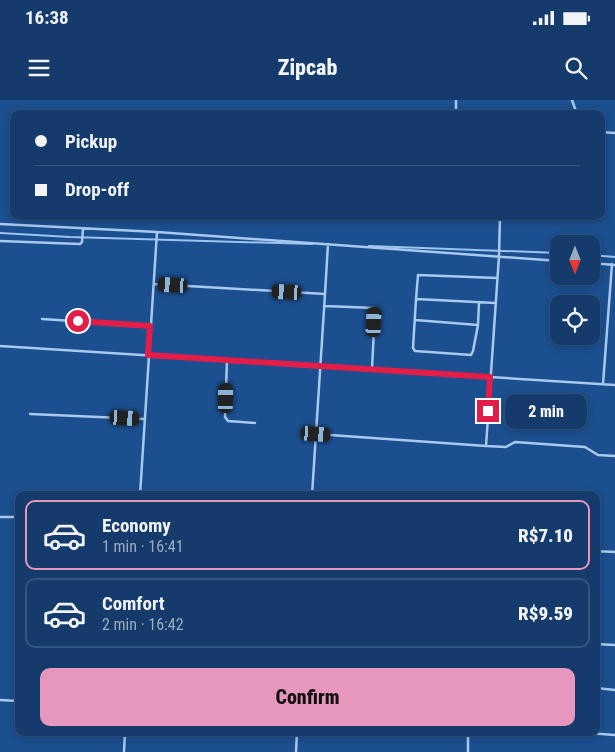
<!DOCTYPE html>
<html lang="en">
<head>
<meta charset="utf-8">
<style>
	body { margin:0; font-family:"Roboto Condensed",sans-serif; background:#1d4271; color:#f1f3f6; height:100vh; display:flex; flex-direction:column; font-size:19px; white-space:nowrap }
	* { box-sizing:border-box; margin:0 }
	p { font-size:16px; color:#9dadc1 }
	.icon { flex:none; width:28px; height:28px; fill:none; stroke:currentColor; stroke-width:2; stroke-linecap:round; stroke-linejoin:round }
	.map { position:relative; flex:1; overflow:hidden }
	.panel { position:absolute; left:15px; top:391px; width:585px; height:245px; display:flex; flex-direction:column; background:#143b6b; border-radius:10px; box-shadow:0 2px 8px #0003,0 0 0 1px #33557e }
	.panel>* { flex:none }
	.top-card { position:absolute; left:10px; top:10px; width:595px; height:110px; border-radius:10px; box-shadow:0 2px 8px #0003,0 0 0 1px #33557e; display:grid; align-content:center; height:110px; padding:0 25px; background:#143b6b }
	.needle { width:32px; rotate:180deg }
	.buttons { position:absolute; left:550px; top:135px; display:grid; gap:10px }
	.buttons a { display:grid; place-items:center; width:50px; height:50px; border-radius:10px; background:#143b6b; box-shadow:0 2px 8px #0003,0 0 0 1px #33557e; font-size:25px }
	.end { position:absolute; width:22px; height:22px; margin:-11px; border:6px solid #e11d48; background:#fff; box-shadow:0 0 0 2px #fff }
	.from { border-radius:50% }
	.bubble { position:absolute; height:35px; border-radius:10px; background:#143b6b; box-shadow:0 2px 8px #0003,0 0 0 1px #33557e; font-size:16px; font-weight:800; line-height:35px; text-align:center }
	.car { position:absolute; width:15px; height:30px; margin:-15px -8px; border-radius:6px; box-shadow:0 0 4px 1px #0007; background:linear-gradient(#222 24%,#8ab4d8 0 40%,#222 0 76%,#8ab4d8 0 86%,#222 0) }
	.top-card b { display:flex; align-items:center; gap:18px; height:48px; font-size:19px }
	.top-card b+b { border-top:1px solid #33557e }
	.top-card i { width:12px; height:12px; background:#f1f3f6 }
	ul { padding:9px 0 0; list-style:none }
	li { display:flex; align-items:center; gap:15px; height:70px; margin:0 10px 8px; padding:0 15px; border:2px solid #33557e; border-radius:10px }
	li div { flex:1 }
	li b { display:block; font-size:19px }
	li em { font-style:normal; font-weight:800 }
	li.active { border-color:#e797bd }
	li>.icon { width:45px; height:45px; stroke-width:1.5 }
	.button { display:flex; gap:10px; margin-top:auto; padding:10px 25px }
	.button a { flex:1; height:58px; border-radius:10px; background:#e797bd; color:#111; font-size:20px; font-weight:800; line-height:58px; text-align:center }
	.status { display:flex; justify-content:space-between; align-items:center; height:35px; padding:0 25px; background:#143b6b; direction:ltr }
	.status svg { height:14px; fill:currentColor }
	header { display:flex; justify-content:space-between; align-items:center; height:65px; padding:0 25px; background:#143b6b; font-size:22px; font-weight:800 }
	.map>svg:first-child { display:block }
</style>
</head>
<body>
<div class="status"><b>16:38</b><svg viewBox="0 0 49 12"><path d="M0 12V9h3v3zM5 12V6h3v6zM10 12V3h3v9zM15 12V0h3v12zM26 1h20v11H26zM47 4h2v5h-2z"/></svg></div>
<header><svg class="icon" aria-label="menu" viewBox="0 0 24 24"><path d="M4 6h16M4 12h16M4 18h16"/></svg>Zipcab<svg class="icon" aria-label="search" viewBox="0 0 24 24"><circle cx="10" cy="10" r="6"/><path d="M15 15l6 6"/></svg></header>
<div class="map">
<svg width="615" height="652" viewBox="0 0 615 652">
	<rect width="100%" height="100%" fill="#1b4f8f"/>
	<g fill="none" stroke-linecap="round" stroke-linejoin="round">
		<!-- stream -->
		<path stroke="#9cc4f0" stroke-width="2" d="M0 133 70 137 312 144
			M369 146 559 153
			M591 155 615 157"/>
		<!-- lane -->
		<path stroke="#a9c9ee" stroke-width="2.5" d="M572 0 577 14
			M456 14V0
			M601 32 615 33
			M0 124 157 132 559 161
			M0 141 80 144 82 142 83 129
			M591 163 615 165
			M154 184 325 194 312 395
			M325 194 328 144
			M416 199 418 175 497 178
			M324 206 375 208 372 269
			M42 219 150 226
			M415 220 478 225 479 202
			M478 225 473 251 471 255 415 251 413 248 416 199 495 203
			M0 246 615 285
			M227 260 225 317 228 321 255 323
			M603 284 612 164
			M30 314 144 319
			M316 334 486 346 506 347 515 342 585 347 598 355 615 356
			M486 346 499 156 500 116
			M140 395 157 132
			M0 417H19
			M596 451 615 452
			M596 505 600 451
			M596 544 615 545
			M596 588 615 590
			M0 600 19 601
			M574 632 615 635
			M124 652 125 632
			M296 652 297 632
			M468 652V632"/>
	</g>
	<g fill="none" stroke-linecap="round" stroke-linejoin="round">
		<!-- route -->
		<path stroke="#e11d48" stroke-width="6" d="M78 221 150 226 148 255 490 277 488 311"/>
	</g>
</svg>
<div class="buttons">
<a><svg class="needle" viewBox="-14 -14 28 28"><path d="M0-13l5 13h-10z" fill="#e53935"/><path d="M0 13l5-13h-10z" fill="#9dadc1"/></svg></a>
<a><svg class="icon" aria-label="locate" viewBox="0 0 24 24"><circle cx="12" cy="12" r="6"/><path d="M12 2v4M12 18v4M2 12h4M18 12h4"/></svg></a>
</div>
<i class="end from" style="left:78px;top:221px"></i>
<i class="end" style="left:488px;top:311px"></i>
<div class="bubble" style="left:505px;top:294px;width:82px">2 min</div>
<i class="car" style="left:173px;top:185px;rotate:273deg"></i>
<i class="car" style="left:287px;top:192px;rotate:273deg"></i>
<i class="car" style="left:374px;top:222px;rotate:3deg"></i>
<i class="car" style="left:226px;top:298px;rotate:1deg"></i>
<i class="car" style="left:125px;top:318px;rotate:93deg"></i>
<i class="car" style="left:316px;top:334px;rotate:94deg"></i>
<div class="top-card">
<b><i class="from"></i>Pickup</b>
<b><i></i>Drop-off</b>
</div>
<section class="panel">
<ul>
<li class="active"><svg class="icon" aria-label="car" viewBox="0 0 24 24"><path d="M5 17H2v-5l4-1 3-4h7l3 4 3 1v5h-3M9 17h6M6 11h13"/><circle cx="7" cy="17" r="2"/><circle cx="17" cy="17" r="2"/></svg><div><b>Economy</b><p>1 min · 16:41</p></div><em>R$7.10</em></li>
<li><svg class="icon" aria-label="car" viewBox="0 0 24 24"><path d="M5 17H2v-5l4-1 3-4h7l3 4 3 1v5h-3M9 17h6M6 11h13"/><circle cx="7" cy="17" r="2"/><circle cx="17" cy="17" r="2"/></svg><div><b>Comfort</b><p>2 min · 16:42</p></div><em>R$9.59</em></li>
</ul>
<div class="button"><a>Confirm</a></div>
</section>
</div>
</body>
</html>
